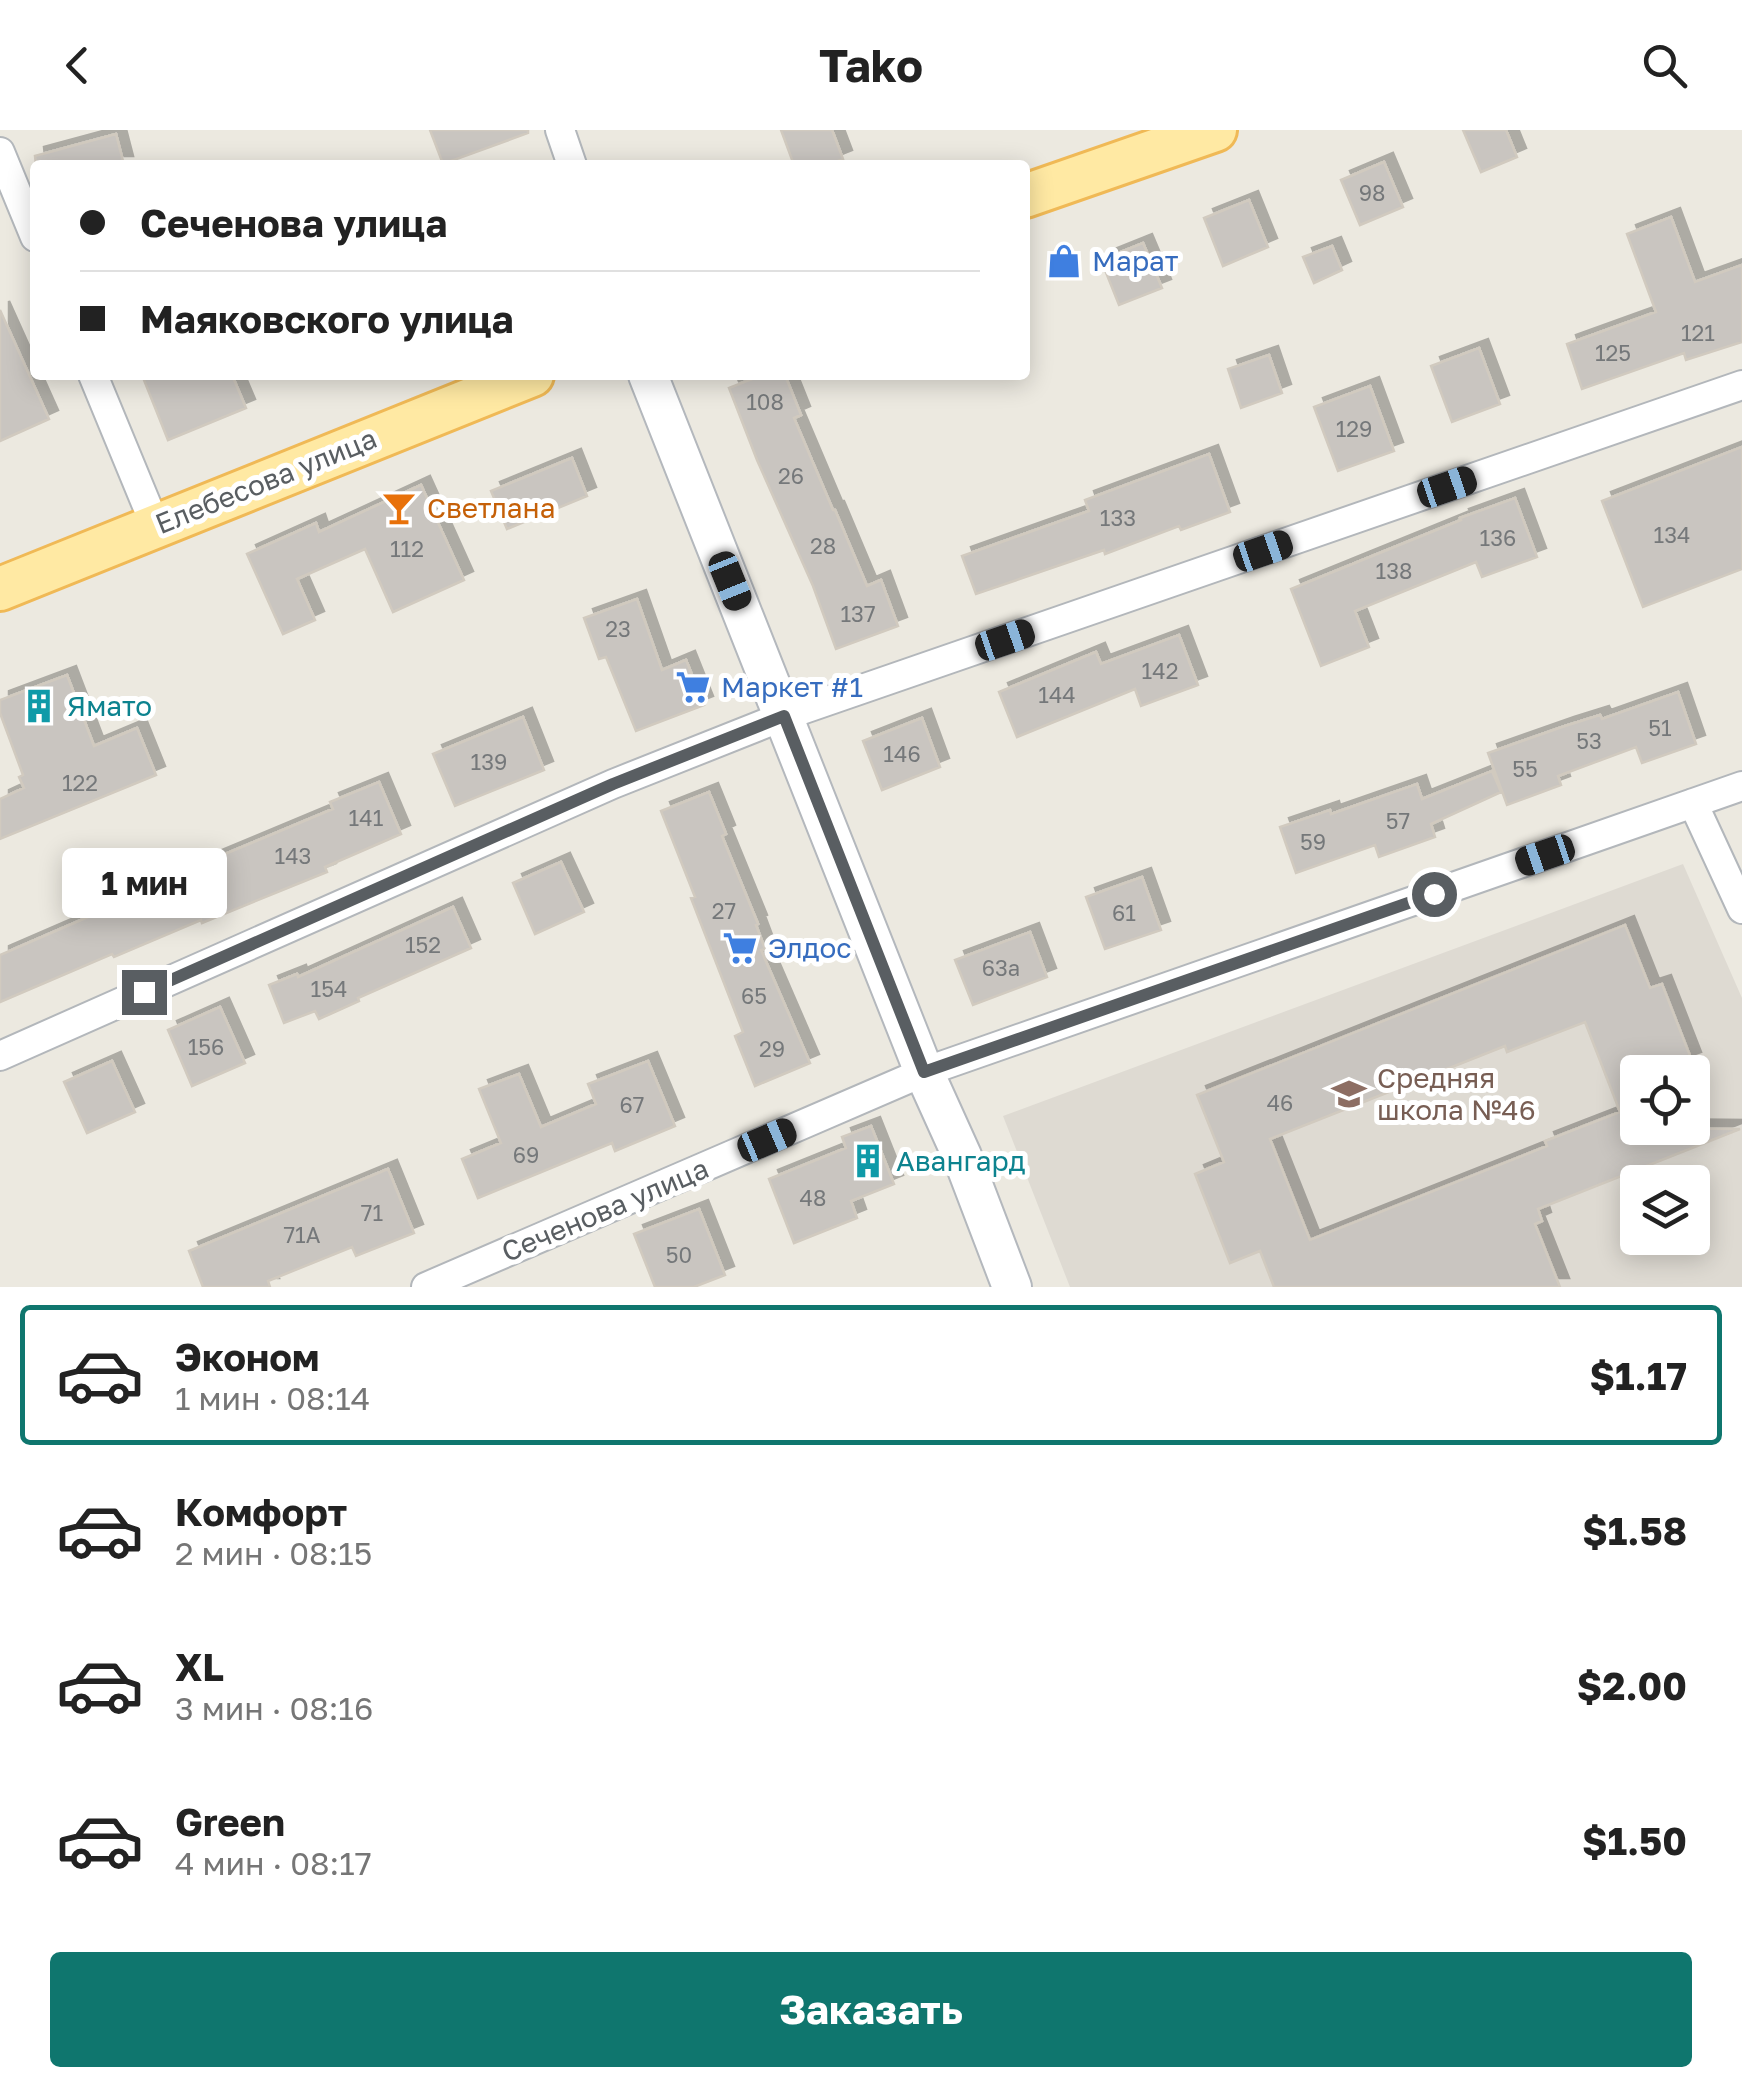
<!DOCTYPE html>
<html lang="ru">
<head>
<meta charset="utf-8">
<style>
	body { margin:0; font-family:"Golos Text",sans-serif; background:#f2f2f2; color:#222; height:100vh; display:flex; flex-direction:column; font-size:38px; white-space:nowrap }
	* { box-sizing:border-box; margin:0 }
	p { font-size:32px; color:#767676 }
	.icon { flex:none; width:55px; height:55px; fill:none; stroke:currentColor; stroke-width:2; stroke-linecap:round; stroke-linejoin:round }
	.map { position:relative; height:1157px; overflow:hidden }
	.drawer { display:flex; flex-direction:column; background:#fff; flex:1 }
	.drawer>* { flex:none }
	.banner { position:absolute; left:30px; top:30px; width:1000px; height:220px; border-radius:10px; box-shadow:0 5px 25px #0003; display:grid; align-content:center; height:220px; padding:0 50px; background:#fff }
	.controls { position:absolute; left:1620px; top:925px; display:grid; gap:20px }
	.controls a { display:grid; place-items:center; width:90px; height:90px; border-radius:10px; background:#fff; box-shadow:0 5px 25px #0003; font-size:50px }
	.end { position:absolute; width:45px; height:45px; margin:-22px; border:12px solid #595e62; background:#fff; box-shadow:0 0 0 5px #fff }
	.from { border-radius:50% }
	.bubble { position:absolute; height:70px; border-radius:10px; background:#fff; box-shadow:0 5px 25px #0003; font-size:32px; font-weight:700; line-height:70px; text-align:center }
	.car { position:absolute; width:30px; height:60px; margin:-30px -15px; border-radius:12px; box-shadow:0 0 8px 2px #0007; background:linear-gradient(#222 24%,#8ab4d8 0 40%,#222 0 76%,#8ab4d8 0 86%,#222 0) }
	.banner b { display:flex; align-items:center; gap:35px; height:95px; font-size:38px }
	.banner b+b { border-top:2px solid #e0e0e0 }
	.banner i { width:25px; height:25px; background:#222 }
	ul { padding:18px 0 0; list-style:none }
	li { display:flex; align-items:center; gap:30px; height:140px; margin:0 20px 15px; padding:0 30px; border:5px solid transparent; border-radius:10px }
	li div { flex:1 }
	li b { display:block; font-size:38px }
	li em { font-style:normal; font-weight:700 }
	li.active { border-color:#0f766e }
	li>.icon { width:90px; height:90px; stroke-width:1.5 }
	.primary-button { display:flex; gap:20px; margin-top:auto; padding:20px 50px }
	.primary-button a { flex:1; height:115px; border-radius:10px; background:#0f766e; color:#fff; font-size:40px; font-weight:700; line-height:115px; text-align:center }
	header { display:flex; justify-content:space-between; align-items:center; height:130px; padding:0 50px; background:#fff; font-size:45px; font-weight:700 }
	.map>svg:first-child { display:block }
</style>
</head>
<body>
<header><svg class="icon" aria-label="back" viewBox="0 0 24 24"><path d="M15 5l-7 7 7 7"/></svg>Tako<svg class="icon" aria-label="search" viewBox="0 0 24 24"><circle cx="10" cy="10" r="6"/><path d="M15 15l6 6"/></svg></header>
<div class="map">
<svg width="1742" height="1157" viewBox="0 0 1742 1157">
	<defs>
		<filter id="shadow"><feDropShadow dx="9" dy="-9" stdDeviation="0" flood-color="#0004"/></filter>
	</defs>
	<rect width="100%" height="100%" fill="#ece9e0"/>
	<!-- education -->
	<path fill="#dedad2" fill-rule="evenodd" d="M1683 734 1742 868V1157H1070L1003 986ZM1638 942H1692V998H1638ZM1638 1052H1692V1108H1638Z"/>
	<!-- building -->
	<path fill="#c9c5c0" stroke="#d1cabf" stroke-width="2.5" fill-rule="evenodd" filter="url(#shadow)" d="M430 0H528V3L443 34Z
		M781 0H832L843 29 828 35H794Z
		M1463 0H1506L1517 27 1481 42Z
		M116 4 124 35H36L35 26Z
		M1384 32 1403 77 1360 95 1341 50Z
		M1249 70 1268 117 1223 136 1204 88Z
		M1671 87 1695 152 1742 135V212L1686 230 1684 223 1582 259 1567 214 1656 182 1627 104Z
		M1143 113 1162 158 1119 175 1101 130Z
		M1332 116 1342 140 1314 153 1303 127Z
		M0 180 49 289 0 311Z
		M1479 218 1500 274 1452 292 1431 236Z
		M1269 225 1282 263 1241 278 1228 239Z
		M142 245H232L246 278 168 310Z
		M762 245H785L801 285 794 288 833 380H835L867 456 881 450 898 496 836 519 813 456 757 330 729 258Z
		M1370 256 1394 321 1338 341 1314 277Z
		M1742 317V439L1643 477 1602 371Z
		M1209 324 1230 382 1181 400 1179 396 1105 424 1104 420 976 464 962 426 1089 381 1085 370Z
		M572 328 587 366 507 399 491 361Z
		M421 355 464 450 393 482 365 419 297 449 315 490 283 504 247 424 316 393 319 402Z
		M1515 368 1537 427 1482 447 1476 432 1355 481 1369 517 1321 536 1291 459 1461 390 1460 388Z
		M637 469 662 540 686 530 704 575 636 601 606 527 599 529 584 488Z
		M1179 505 1198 555 1141 576 1135 559 1017 607 999 562 1096 522 1101 534Z
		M67 545 94 616 137 598 156 645 0 709V669L24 658 19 647 23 645 0 583V570Z
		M1678 562 1696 614 1642 633 1636 617 1558 646 1561 655 1507 675 1488 623 1565 596 1600 585 1602 589Z
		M523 587 544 640 455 676 433 624Z
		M922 588 940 637 882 660 863 611Z
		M1492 641 1501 662 1431 694 1435 707 1379 727 1375 715 1296 743 1280 697 1330 680 1331 684 1417 654 1422 669Z
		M379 652 401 704 325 737 327 742 280 761 202 793 201 790 114 827 112 824 0 872V825L95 784 93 779 333 679 330 672Z
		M709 662 726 704 722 706 758 794 756 795 765 819 761 820 810 933 755 956 735 906 743 902 691 768 695 767 661 681Z
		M561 732 584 782 535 804 513 753Z
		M1142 747 1161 800 1105 819 1086 767Z
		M453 777 471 818 358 868 359 871 319 889 315 881 284 893 269 855 297 844 298 847Z
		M1625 795 1650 858 1662 854 1692 931 1683 934 1686 942H1638V998L1740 999 1538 1079 1542 1091 1535 1094 1560 1157H1274L1260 1121 1230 1133 1195 1044 1224 1032 1197 965ZM1585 892 1620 982 1545 1011 1547 1016 1310 1110 1270 1009 1505 916 1507 922Z
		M1030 802 1047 847 973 875 955 830Z
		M220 877 245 933 192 956 168 900Z
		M112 931 135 982 87 1003 64 952Z
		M648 931 675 996 615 1021 612 1013 478 1068 462 1029 501 1013 479 959 519 944 541 997 596 974 588 954Z
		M871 996 894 1054 851 1071 857 1088 794 1113 769 1049 846 1018 842 1007Z
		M388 1039 414 1103 356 1126 352 1117 268 1151 270 1157H203L189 1121Z
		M699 1079 725 1145 694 1157H655L634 1104Z"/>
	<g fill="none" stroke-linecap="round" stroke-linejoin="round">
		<!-- street casing -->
		<g stroke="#b3b7bb" stroke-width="32">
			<path id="street" d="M560 0 572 35
				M0 22 35 107
				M93 245 155 395
				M1693 673 1742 779
				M0 926 613 654 784 586 1742 255
				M426 1157 924 942 1742 656"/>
		</g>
		<!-- secondary casing -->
		<g stroke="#b4b8bd" stroke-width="42">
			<path id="secondary" d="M648 245 924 942 962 1026 1012 1157"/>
		</g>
		<!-- primary casing -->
		<g stroke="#f0b956" stroke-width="48">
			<path id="primary" d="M1025 66 1215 0
				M0 459 532 245"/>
		</g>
		<!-- street -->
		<use href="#street" stroke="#fff" stroke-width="28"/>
		<!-- secondary -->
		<use href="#secondary" stroke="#fff" stroke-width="38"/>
		<!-- primary -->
		<use href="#primary" stroke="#ffe9a3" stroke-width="42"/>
	</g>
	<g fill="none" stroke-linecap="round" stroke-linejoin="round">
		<!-- route -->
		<path stroke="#595e62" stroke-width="12" d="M144 862 613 654 784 586 924 942 1434 764"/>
	</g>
	<!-- icons -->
	<defs>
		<g id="shop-bare" transform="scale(2.7)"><path d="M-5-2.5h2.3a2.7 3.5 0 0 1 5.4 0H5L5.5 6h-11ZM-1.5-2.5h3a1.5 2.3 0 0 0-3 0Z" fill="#3f7fe0" stroke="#fff" stroke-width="2.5" paint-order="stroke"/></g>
		<g id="bar-bare" transform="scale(2.7)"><path d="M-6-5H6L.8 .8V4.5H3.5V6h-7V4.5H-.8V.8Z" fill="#e8710a" stroke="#fff" stroke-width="2.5" paint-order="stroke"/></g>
		<g id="supermarket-bare" transform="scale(2.7)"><path d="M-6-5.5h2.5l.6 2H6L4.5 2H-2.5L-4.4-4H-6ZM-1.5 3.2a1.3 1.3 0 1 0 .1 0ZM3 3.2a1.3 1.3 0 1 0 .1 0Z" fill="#3f7fe0" stroke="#fff" stroke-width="2.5" paint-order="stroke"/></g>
		<g id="building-bare" transform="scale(2.7)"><path d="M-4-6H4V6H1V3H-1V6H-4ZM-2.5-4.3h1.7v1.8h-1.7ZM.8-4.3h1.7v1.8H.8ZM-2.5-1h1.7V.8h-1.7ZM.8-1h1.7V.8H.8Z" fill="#0f9aa8" stroke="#fff" stroke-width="2.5" paint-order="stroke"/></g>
		<g id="school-bare" transform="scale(2.7)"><path d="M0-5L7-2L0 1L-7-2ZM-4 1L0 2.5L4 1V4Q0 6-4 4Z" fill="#8d6e63" stroke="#fff" stroke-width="2.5" paint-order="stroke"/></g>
	</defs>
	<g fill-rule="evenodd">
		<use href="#shop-bare" x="1064" y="131"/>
		<use href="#bar-bare" x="399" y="378"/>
		<use href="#supermarket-bare" x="693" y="557"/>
		<use href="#building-bare" x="39" y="576"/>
		<use href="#supermarket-bare" x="740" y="818"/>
		<use href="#school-bare" x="1349" y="964"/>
		<use href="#building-bare" x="868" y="1031"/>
	</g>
	<g text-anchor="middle" stroke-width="10" stroke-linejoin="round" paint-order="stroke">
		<!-- number labels -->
		<g font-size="22" fill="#75787a">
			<text x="1372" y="71">98</text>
			<text x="1698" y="211">121</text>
			<text x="1613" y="231">125</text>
			<text x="765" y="280">108</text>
			<text x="1354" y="307">129</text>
			<text x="791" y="354">26</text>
			<text x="1118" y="396">133</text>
			<text x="1672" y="413">134</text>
			<text x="1498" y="416">136</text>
			<text x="823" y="424">28</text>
			<text x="407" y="427">112</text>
			<text x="1394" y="449">138</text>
			<text x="858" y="492">137</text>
			<text x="618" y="507">23</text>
			<text x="1160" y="549">142</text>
			<text x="1057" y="573">144</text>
			<text x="1660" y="606">51</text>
			<text x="1589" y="619">53</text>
			<text x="902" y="632">146</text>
			<text x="489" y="640">139</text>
			<text x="1525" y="647">55</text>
			<text x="80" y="661">122</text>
			<text x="366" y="696">141</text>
			<text x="1398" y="699">57</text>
			<text x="1313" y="720">59</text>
			<text x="293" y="734">143</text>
			<text x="724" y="789">27</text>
			<text x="1124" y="791">61</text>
			<text x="423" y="823">152</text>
			<text x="1001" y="846">63а</text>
			<text x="329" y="867">154</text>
			<text x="754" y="874">65</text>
			<text x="206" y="925">156</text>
			<text x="772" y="927">29</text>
			<text x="1280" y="981">46</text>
			<text x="632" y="983">67</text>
			<text x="526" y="1033">69</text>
			<text x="813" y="1076">48</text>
			<text x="372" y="1091">71</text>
			<text x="302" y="1113">71А</text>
			<text x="679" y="1133">50</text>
		</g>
		<!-- shop labels -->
		<g font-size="28" fill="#366cbe" stroke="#fff" text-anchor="start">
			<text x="1092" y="141">Марат</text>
			<text x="721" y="567">Маркет #1</text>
			<text x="768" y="828">Элдос</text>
		</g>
		<!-- street labels -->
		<g font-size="28" fill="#595e62" stroke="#fff">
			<text transform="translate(266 351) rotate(-22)" y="10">Елебесова улица</text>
			<text transform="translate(605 1080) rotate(-23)" y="10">Сеченова улица</text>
		</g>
		<!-- food labels -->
		<g font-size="28" fill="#c56008" stroke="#fff" text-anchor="start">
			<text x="427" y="388">Светлана</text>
		</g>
		<!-- culture labels -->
		<g font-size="28" fill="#0d838f" stroke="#fff" text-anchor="start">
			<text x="67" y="586">Ямато</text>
			<text x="896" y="1041">Авангард</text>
		</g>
		<!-- education labels -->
		<g font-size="28" fill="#785e54" stroke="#fff" text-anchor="start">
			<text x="1377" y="958">Средняя<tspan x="1377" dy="32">школа №46</tspan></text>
		</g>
	</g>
</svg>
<div class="controls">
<a><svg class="icon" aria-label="locate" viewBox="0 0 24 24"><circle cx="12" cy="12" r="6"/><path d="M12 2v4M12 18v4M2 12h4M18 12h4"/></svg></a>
<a><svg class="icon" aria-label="layers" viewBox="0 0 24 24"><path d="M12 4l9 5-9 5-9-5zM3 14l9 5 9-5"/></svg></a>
</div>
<i class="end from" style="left:1434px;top:764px"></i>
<i class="end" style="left:144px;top:862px"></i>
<div class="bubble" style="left:62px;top:718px;width:165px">1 мин</div>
<i class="car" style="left:1447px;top:357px;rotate:71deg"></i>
<i class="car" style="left:1263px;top:421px;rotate:71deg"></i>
<i class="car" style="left:730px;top:451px;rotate:158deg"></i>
<i class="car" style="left:1005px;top:510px;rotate:71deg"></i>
<i class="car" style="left:1545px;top:725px;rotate:251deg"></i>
<i class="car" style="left:767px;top:1010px;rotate:67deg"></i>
<div class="banner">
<b><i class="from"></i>Сеченова улица</b>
<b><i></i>Маяковского улица</b>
</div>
</div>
<section class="drawer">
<ul>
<li class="active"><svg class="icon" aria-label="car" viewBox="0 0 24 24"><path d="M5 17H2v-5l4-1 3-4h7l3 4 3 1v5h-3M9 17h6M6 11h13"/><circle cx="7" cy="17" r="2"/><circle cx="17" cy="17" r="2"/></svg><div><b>Эконом</b><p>1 мин · 08:14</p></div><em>$1.17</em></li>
<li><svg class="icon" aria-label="car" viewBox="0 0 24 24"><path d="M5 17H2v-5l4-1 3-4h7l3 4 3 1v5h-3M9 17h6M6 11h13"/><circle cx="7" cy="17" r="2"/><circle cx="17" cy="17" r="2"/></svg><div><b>Комфорт</b><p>2 мин · 08:15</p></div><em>$1.58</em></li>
<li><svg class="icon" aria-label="car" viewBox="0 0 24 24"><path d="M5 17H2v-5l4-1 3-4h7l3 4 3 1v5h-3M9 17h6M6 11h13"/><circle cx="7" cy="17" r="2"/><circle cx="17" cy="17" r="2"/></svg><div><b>XL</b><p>3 мин · 08:16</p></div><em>$2.00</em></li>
<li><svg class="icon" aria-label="car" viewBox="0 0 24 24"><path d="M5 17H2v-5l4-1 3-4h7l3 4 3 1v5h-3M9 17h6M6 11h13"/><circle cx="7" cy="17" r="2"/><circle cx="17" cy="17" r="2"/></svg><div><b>Green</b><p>4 мин · 08:17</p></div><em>$1.50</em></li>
</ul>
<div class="primary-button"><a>Заказать</a></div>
</section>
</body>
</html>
